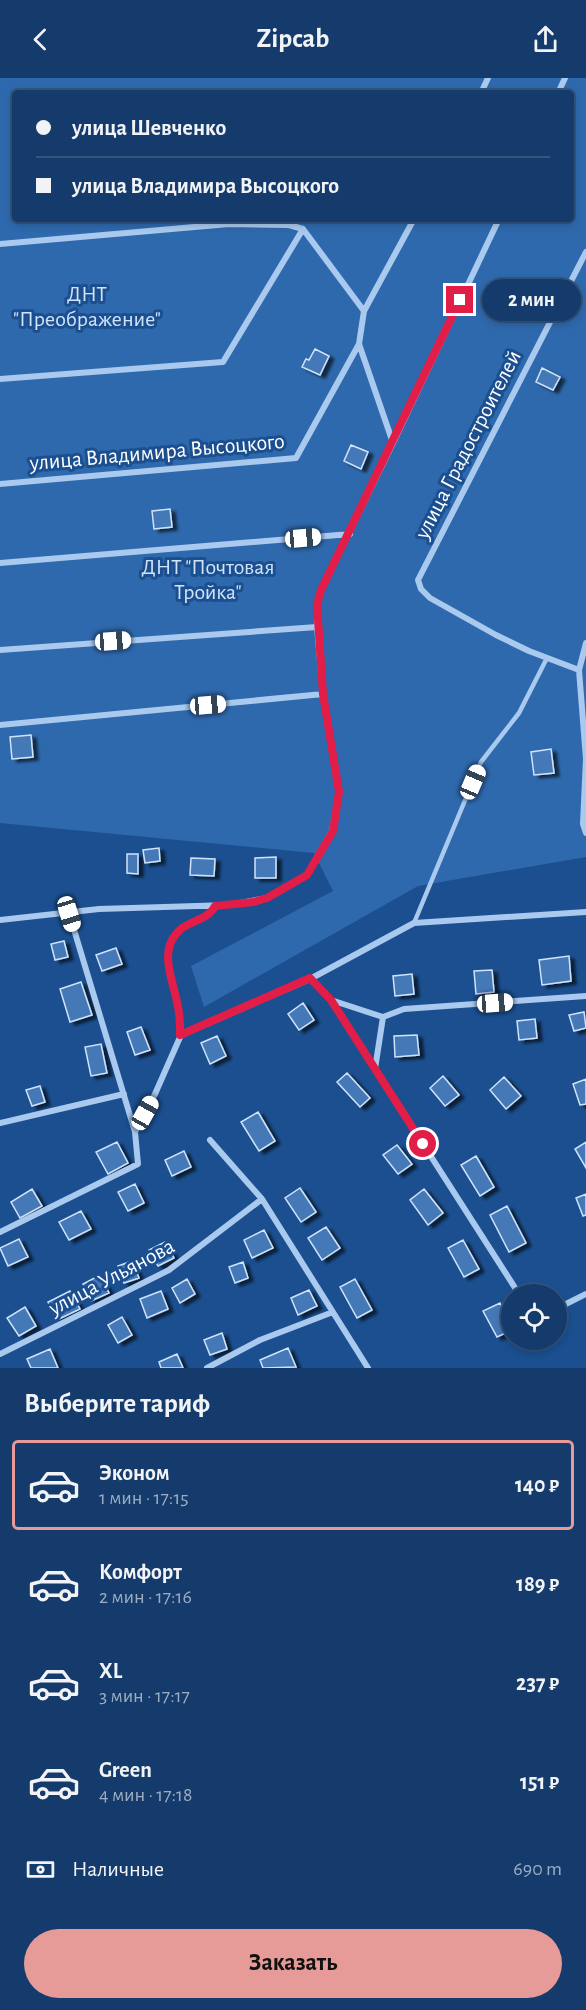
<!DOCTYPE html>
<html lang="ru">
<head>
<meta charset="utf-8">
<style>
	body { margin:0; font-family:"Alegreya Sans",sans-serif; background:#1d4271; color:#f1f3f6; height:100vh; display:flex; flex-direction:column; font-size:22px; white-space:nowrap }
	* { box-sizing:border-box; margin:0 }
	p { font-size:20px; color:#9dadc1 }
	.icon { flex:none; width:33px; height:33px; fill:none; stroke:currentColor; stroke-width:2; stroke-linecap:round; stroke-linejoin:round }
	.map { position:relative; height:1290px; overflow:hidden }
	.drawer { display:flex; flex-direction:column; background:#143b6b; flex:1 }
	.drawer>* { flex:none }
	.guide { position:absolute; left:12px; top:12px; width:562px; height:132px; border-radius:6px; box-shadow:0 3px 9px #0003,0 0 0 2px #33557e; display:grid; align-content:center; height:132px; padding:0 24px; background:#143b6b }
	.tools { position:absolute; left:501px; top:1206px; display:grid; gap:12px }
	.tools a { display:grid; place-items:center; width:66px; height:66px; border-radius:50%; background:#143b6b; box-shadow:0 3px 9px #0003,0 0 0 2px #33557e; font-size:30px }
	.end { position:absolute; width:27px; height:27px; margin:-14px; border:8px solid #e11d48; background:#fff; box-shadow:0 0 0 3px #fff }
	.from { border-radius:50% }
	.bubble { position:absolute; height:42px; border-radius:21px; background:#143b6b; box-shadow:0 3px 9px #0003,0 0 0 2px #33557e; font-size:20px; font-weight:700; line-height:42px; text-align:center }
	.car { position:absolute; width:18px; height:36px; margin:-18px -9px; border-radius:8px; box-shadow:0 0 4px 2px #0007; background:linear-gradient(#fff 24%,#345 0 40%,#fff 0 76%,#345 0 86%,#fff 0) }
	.guide b { display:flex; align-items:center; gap:21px; height:57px; font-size:22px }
	.guide b+b { border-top:2px solid #33557e }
	.guide i { width:15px; height:15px; background:#f1f3f6 }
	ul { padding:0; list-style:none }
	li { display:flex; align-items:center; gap:18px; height:90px; margin:0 12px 9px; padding:0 12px; border:3px solid transparent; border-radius:6px }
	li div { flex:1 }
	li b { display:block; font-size:22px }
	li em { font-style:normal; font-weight:700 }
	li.on { border-color:#e69b98 }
	li>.icon { width:54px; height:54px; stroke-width:1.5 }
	h2 { padding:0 24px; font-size:27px; line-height:72px }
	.pay { display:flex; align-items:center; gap:15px; height:66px; padding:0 24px; font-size:22px }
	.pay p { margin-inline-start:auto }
	.cta { display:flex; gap:12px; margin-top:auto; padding:12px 24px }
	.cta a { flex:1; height:69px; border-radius:36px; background:#e69b98; color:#111; font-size:24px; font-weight:700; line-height:69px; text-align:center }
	header { display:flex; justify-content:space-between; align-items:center; height:78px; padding:0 24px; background:#143b6b; font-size:27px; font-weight:700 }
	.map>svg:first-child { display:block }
</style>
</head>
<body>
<header><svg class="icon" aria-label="back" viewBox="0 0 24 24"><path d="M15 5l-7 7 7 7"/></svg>Zipcab<svg class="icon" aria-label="share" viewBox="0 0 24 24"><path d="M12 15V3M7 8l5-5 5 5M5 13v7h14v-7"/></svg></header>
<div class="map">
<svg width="586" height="1290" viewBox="0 0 586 1290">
	<defs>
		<filter id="shadow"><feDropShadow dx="5" dy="3" stdDeviation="1.5" flood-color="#0009"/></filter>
	</defs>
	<rect width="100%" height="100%" fill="#1b4f8f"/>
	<!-- green -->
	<path fill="#2e69ad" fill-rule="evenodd" d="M0 0H586V779L418 808 204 929 191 888 333 813 314 775 0 745ZM15 15H572V141H15Z"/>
	<!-- building -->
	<path fill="#4478b7" stroke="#cfe3fa" stroke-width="1.5" filter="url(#shadow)" d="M315 271 329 278 320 297 302 289 306 281 309 282Z
		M542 290 560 299 553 312 536 304Z
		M351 367 368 374 361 391 344 383Z
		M170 431 172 449 154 451 152 433Z
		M31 657 33 679 12 681 10 659Z
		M551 671 554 695 534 697 531 674Z
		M159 770 160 783 145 785 143 772Z
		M127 776H138V796L127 795Z
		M276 779V800H255V780Z
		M191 780 215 781 214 798 190 797Z
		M64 863 68 879 55 882 51 866Z
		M116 870 122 886 102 893 96 877Z
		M569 878 571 903 542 907 539 882Z
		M492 892 494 914 476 916 474 893Z
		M412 896 414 916 395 918 393 898Z
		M81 904 92 937 70 944 60 911Z
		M303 925 314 942 299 952 288 936Z
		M584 934 586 950 574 953 569 937Z
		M535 941 537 960 519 962 517 943Z
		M141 949 150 972 135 977 127 954Z
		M417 957 419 977 395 979 394 958Z
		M217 958 226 978 210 986 201 965Z
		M101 966 107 995 91 998 85 969Z
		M347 995 370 1020 360 1029 337 1004Z
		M443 998 459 1017 445 1028 430 1010Z
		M504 999 521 1018 506 1031 490 1012Z
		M586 1001V1026L580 1027 573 1006Z
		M40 1008 45 1024 32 1028 26 1012Z
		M258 1034 275 1063 259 1073 241 1044Z
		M117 1064 128 1085 108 1096 96 1074Z
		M586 1064V1090L575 1071Z
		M397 1067 412 1086 398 1096 383 1077Z
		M184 1073 191 1089 172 1098 165 1082Z
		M476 1078 494 1109 480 1118 461 1087Z
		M135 1106 144 1125 128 1133 118 1114Z
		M300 1110 316 1134 301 1144 285 1120Z
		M32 1111 42 1128 20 1140 11 1124Z
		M424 1111 443 1135 428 1147 410 1122Z
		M586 1116V1137L583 1138 576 1120Z
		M507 1128 526 1165 509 1174 490 1137Z
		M81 1133 91 1151 69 1162 59 1144Z
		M326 1149 340 1170 322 1182 308 1160Z
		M264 1152 273 1170 252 1180 244 1162Z
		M19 1161 28 1179 8 1188 0 1170Z
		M463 1162 479 1191 464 1199 448 1170Z
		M165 1164 174 1180 158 1188 149 1172Z
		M132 1183 139 1200 124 1205 118 1188Z
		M243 1184 248 1200 235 1205 229 1189Z
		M100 1197 109 1215 91 1223 83 1206Z
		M187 1201 195 1216 180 1225 172 1210Z
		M355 1201 372 1232 357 1240 340 1209Z
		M309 1212 317 1228 298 1237 291 1220Z
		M70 1213 80 1231 57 1242 48 1224Z
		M161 1213 168 1231 147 1240 140 1221Z
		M500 1225 512 1247V1252L497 1259 483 1233Z
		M25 1229 36 1248 19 1258 7 1240Z
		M122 1239 132 1257 118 1265 108 1247Z
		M222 1255 227 1271 210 1277 204 1262Z
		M288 1270 296 1289 263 1290 260 1282Z
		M50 1271 58 1290H31L27 1281Z
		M177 1276 183 1290H161L159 1284Z"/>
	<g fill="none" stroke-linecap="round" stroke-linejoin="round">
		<!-- service -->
		<path stroke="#a9c9ee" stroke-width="4.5" d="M414 845 481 684 519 635 547 580"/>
		<!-- minor -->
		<path stroke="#a9c9ee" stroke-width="6" d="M481 15 488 0
			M558 15 565 0
			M303 151 364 233
			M0 166 229 146 289 147 303 151 223 284 0 301
			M359 266 364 233 414 141
			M393 365 499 141
			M0 406 296 380 359 266 393 365 321 512 317 526V549L0 572
			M0 485 350 456
			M586 565 579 592 586 681 583 746 586 755
			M579 592 529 573 496 557 430 520 421 511 418 502 586 174
			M0 647 323 616 317 549
			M0 842 99 831 229 827 267 820 307 797 332 753 339 714 323 616
			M310 901 331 922 383 939 404 931 586 918
			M331 922 375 990
			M383 939 375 991 519 1216
			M181 957C180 948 180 938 178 929 174 903 156 872 181 851 191 843 210 841 215 828
			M0 1045 124 1016
			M135 1054 155 1016 181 957 310 901 414 845 586 834
			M210 1062 262 1121 368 1290
			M0 1154 138 1086 135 1054 69 835
			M556 1231 586 1216
			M0 1276 169 1192 262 1121
			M207 1290 260 1262 333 1234"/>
	</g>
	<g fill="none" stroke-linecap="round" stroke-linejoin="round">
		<!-- route -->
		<path stroke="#e11d48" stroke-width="8" d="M423 1066 331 922 310 900 180 957C180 948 180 938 178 929 174 903 156 872 181 851 191 843 210 840 215 828L254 824 267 820 307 797 333 753 339 714 323 616 317 526 321 512 460 222"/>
	</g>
	<g text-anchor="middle" stroke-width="6" stroke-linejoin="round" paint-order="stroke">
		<!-- park labels -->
		<g font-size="22" fill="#cfe3fa" stroke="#1b4f8f">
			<text x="87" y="223">ДНТ<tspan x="87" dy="25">"Преображение"</tspan></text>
			<text x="208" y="496">ДНТ "Почтовая<tspan x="208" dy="25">Тройка"</tspan></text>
		</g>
		<!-- street labels -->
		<g font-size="22" fill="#fff" stroke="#1b4f8f">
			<text transform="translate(467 366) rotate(-63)" y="8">улица Градостроителей</text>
			<text transform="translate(157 373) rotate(-5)" y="8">улица Владимира Высоцкого</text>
			<text transform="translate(111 1198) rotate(-28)" y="8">улица Ульянова</text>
		</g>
	</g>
</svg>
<div class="tools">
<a><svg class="icon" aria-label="locate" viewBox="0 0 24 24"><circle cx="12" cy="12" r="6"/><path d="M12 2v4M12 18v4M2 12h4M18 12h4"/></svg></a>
</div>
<i class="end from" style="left:423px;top:1066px"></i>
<i class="end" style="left:460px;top:222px"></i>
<div class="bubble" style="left:482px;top:201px;width:99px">2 мин</div>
<i class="car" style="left:303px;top:460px;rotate:85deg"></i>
<i class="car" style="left:113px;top:563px;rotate:86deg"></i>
<i class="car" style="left:208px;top:627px;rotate:85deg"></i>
<i class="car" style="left:473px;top:704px;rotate:23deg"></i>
<i class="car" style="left:69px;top:836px;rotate:163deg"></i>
<i class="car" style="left:495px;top:925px;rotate:86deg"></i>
<i class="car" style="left:145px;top:1035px;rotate:29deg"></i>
<div class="guide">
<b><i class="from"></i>улица Шевченко</b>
<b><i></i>улица Владимира Высоцкого</b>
</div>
</div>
<section class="drawer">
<h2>Выберите тариф</h2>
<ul>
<li class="on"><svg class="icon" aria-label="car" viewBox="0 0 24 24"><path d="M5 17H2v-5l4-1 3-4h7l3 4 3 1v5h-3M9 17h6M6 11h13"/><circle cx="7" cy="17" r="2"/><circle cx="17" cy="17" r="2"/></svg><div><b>Эконом</b><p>1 мин · 17:15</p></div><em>140 ₽</em></li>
<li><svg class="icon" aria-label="car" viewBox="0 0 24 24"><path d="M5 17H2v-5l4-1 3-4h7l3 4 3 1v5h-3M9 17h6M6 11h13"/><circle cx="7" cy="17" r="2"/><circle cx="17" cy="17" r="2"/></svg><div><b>Комфорт</b><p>2 мин · 17:16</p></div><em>189 ₽</em></li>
<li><svg class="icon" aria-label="car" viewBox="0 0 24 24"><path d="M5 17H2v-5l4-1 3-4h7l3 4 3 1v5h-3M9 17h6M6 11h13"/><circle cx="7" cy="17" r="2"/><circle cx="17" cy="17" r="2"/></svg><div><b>XL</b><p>3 мин · 17:17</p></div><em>237 ₽</em></li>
<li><svg class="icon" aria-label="car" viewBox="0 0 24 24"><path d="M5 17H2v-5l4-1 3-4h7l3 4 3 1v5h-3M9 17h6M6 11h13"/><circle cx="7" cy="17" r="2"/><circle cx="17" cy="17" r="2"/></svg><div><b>Green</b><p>4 мин · 17:18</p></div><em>151 ₽</em></li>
</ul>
<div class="pay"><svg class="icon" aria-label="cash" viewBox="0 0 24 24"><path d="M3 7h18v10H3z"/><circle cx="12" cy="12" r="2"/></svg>Наличные<p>690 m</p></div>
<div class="cta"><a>Заказать</a></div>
</section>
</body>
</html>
